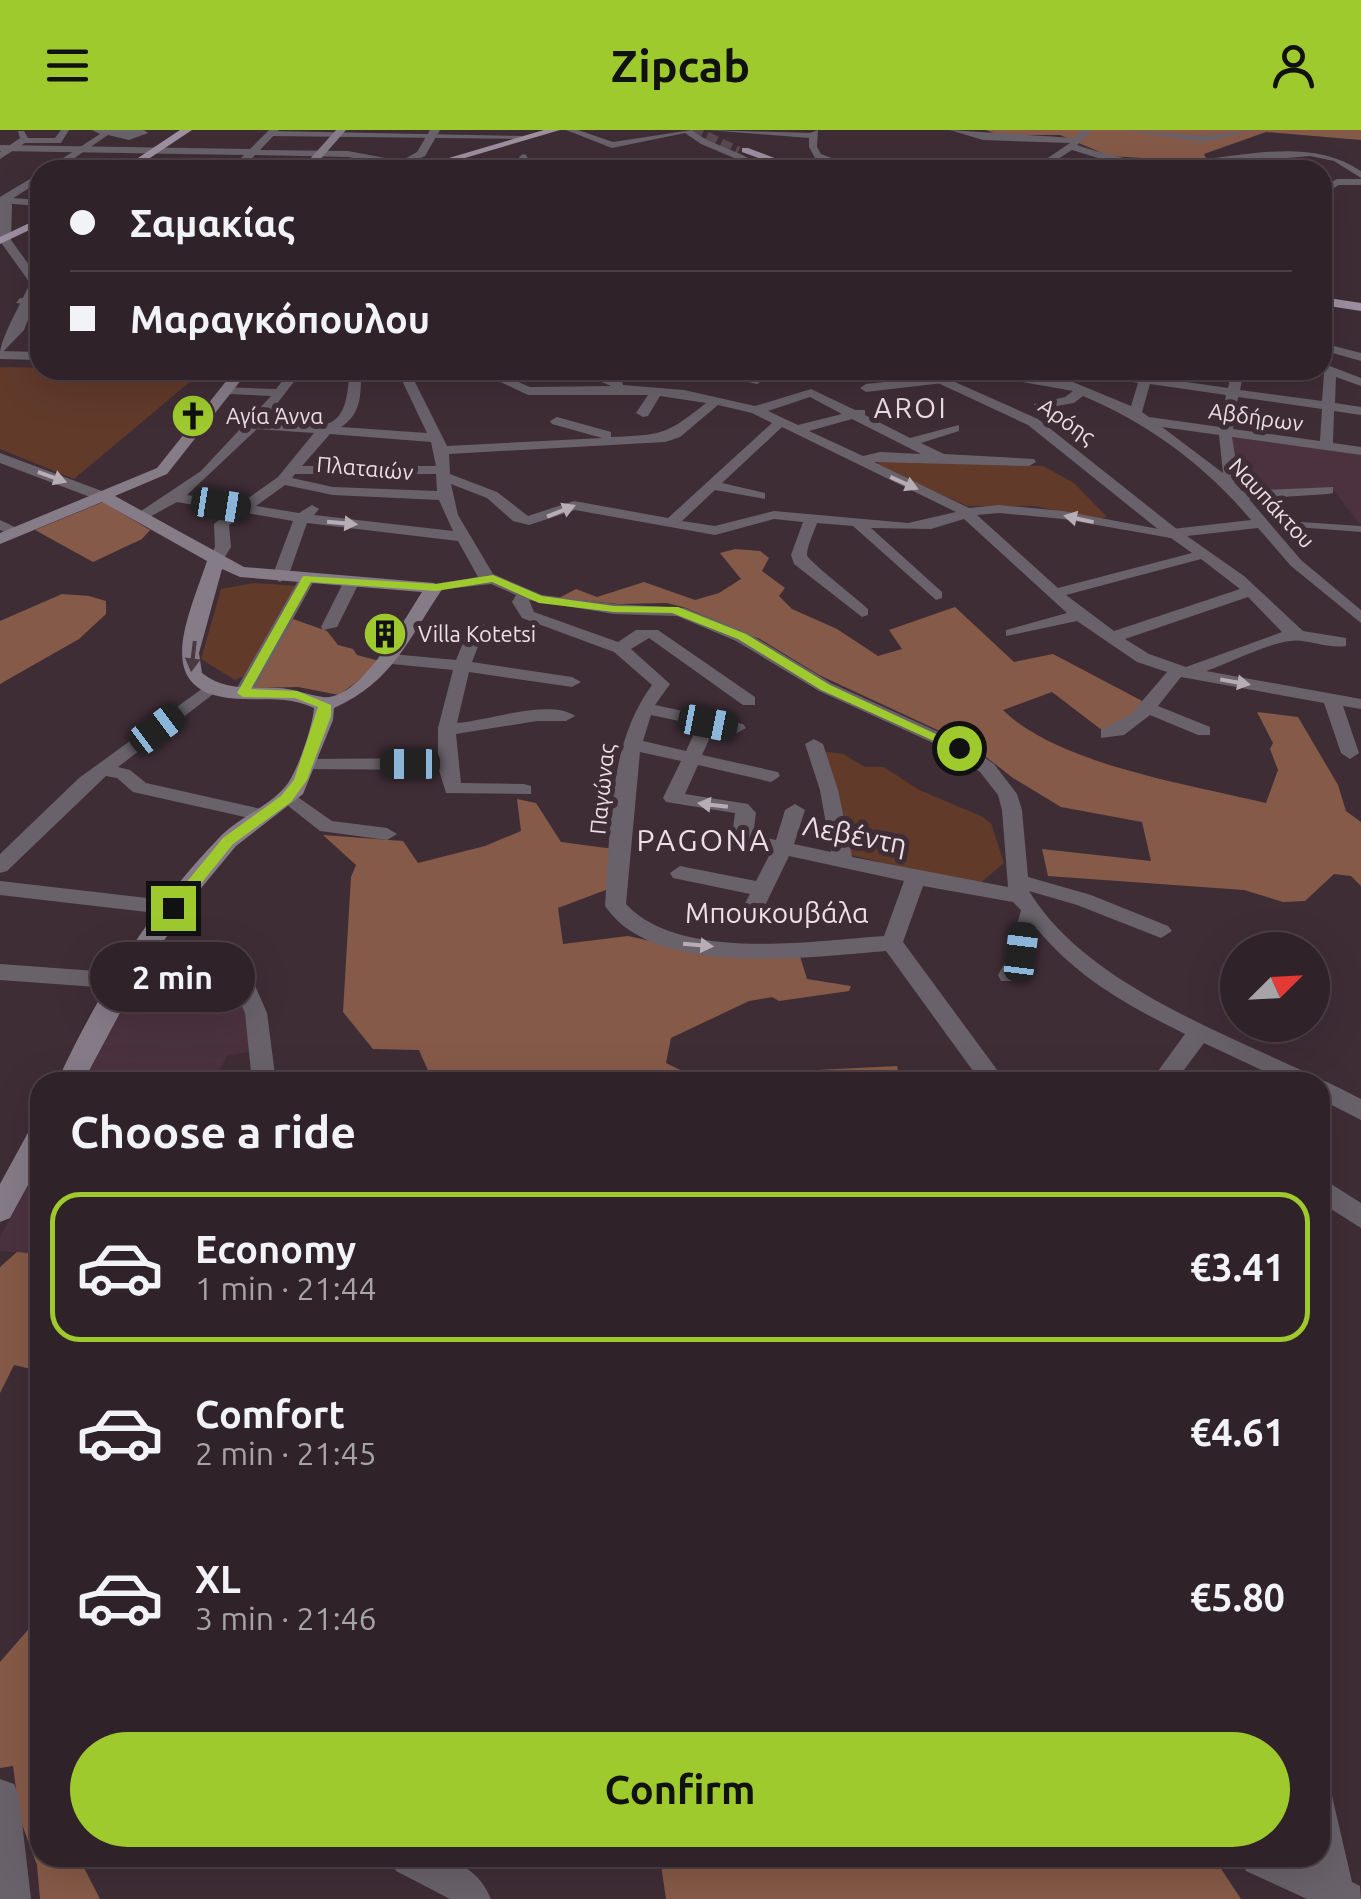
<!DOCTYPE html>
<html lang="en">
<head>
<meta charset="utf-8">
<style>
	body { margin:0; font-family:Ubuntu,sans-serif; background:#3b2f34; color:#f1f3f6; height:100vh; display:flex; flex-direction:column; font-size:38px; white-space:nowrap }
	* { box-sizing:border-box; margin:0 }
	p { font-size:32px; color:#a7a4a8 }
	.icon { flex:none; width:55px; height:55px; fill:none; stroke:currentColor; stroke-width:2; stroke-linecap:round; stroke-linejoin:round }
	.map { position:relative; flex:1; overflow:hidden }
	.side { position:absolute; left:30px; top:942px; width:1300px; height:795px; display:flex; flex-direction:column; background:#2f2228; border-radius:30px; box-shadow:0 10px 40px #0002,0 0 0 2px #4a3f45 }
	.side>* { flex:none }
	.hud { position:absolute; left:30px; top:30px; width:1302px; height:220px; border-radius:30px; box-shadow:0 10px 40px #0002,0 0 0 2px #4a3f45; display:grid; align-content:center; height:220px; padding:0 40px; background:#2f2228 }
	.needle { width:65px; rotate:66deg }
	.controls { position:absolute; left:1220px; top:802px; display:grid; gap:20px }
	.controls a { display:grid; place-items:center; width:110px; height:110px; border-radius:50%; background:#2f2228; box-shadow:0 10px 40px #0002,0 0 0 2px #4a3f45; font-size:50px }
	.end { position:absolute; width:45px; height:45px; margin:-22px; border:12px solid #9eca2e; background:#111; box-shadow:0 0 0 5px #111 }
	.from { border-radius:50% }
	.bubble { position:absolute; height:70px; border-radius:35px; background:#2f2228; box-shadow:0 10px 40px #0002,0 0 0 2px #4a3f45; font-size:32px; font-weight:600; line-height:70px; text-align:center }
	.car { position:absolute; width:30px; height:60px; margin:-30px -15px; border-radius:12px; box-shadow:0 0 8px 2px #0007; background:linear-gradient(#222 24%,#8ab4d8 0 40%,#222 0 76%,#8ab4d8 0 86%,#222 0) }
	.hud b { display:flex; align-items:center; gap:35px; height:95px; font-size:38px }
	.hud b+b { border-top:2px solid #4a3f45 }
	.hud i { width:25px; height:25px; background:#f1f3f6 }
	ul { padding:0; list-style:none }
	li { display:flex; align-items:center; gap:30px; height:150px; margin:0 20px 15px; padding:0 20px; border:5px solid transparent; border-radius:30px }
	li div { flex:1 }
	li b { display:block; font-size:38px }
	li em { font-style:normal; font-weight:600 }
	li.current { border-color:#9eca2e }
	li>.icon { width:90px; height:90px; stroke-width:1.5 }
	h2 { padding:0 40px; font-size:45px; line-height:120px }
	.cta { display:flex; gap:20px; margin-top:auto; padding:20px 40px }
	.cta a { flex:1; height:115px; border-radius:60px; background:#9eca2e; color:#111; font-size:40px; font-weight:600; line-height:115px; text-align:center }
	header { display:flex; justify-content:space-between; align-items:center; height:130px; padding:0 40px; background:#9eca2e; color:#111; font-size:45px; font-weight:600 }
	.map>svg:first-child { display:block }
</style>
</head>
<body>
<header><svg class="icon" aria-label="menu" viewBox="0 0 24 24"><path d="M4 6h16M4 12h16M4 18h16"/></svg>Zipcab<svg class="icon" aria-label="person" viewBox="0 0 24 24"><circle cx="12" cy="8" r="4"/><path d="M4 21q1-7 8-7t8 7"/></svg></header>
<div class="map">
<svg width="1361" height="1769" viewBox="0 0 1361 1769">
	<rect width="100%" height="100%" fill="#3f2d36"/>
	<!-- built -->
	<path fill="#4c323f" d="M1227 306 1361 325V396L1332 358 1248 363 1236 351Z
		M139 850 166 851 242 865 252 921 227 926 213 952H83Z
		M40 1033V1124L0 1121V1107Z"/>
	<!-- green -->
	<path fill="#613a2a" d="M0 237 204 240 74 349 0 319Z
		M878 330 1043 336 1074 353 1107 387 1097 389 1034 376H967L879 336Z
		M254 453 299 456 288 468 244 546 235 550 201 529 221 459Z
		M821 621 843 624 865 637H884L919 660 981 686 991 693 1004 733 978 755 850 725Z"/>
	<!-- forest -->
	<path fill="#865a48" d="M986 0H1361V10L1266 2 1204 24 1208 32 1109 26 1060 5H998Z
		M103 372 150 400 142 409 93 432 35 400Z
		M735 419 760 421 769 428 762 441 785 458 779 466 792 479 837 499 878 526 902 519 889 500 955 477 1014 532 1053 524 1146 573 1123 595 1103 601 1052 562 1003 580C1057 634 1191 655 1266 673L1278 640 1270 619 1273 613 1257 582 1298 587 1338 655 1346 681 1361 692V756L1351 746 1334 744 1305 771 1283 772 1244 760 1048 746 1042 719 1151 731 1142 692 1061 677 1013 648 972 616 819 545 760 509 686 478 667 473 618 474 559 468 576 459 597 467 644 452 695 470 719 463 741 449 720 423Z
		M62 464 89 466 106 471V484L79 509 0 554V491Z
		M293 489 327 501 338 515 353 519 357 525 383 532 339 565 298 557 253 558Z
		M517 669 536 673 561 712 614 719 611 758 558 778 563 814 628 806 692 820 799 823 807 849 851 856 849 861 779 871 772 867 749 871 671 908 666 933 705 952H433L419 920 373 919 343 882 351 747 356 735 323 705 403 711 418 733 485 716 521 701Z
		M897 936 901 952H797V941Z
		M17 1122 40 1124V1241L14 1235 0 1263V1137Z
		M40 1472V1728H79L100 1769H40L37 1735 20 1689 13 1636 0 1638V1532L33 1494Z
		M660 1728H1214L1241 1769H666Z"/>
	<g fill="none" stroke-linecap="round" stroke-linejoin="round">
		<!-- primary-tunnel -->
		<path stroke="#594850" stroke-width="11" stroke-dasharray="11 5" stroke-linecap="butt" d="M692 0 738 22"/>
		<!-- pedestrian -->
		<path fill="#69626a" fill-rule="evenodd" d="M293 243H382L386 245 382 247H290L289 245Z
			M1300 392 1361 396V402L1297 397 1295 395Z"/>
		<!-- minor -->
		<path fill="#69626a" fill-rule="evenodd" d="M61 0H69L61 13H25L0 29V22L20 8 18 1H24L28 8H55Z
			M92 0H144L148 3 129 10 108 5 60 38H54V34L100 4Z
			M566 0H578L613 12 692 0C714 18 744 20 765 40H677L746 33 701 14 685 3 612 18Z
			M708 0 810 3 818 0 817 17 821 24 864 40H850L815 28 809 17V8Z
			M950 0 1074 8 1083 0H1092L1077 15C1107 25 1137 33 1169 32 1233 31 1305 3 1361 41V48L1334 31 1310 26 1168 38 1114 33 1072 20 1041 40H1030L1070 13 983 10Z
			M1123 0 1203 6 1255 0 1203 12Z
			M270 1 521 6 525 9 267 6Z
			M523 24 526 25 535 40H525L519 27Z
			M653 31 656 36 547 37 552 34Z
			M1361 49V55H1339L1322 65V57L1337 49Z
			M0 67 40 70V76L0 73Z
			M20 168 40 169V175L16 173Z
			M1322 213 1361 223V231L1322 220Z
			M0 221 40 222V230L0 229Z
			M1322 233 1361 248V256L1336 247 1335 273 1361 277V285L1334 281 1333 313 1361 317V325L1232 307 1238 345 1234 352 1242 361 1333 357V363L1328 364 1249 369 1301 430 1361 480V493L1291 436 1258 398 1187 406 1244 446 1303 501 1346 508V516C1326 519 1306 508 1290 511 1263 515 1232 532 1206 541L1361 569V579L1343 576 1359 623 1350 629 1341 623 1324 573 1181 547 1158 576 1210 597V605H1198L1150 585 1124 605 1101 608V600L1131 584 1167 542 1137 532 1077 491 1006 506V500L1067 483 964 389 931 399 871 398 942 462V468L936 470 853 396 817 393C814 402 807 416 807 425 807 430 859 470 868 479V485L862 487 794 434 791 425 803 392 774 389 715 405 575 380 529 395 513 391 487 368 451 354 458 385 493 444 542 465 614 474 685 478 748 503 831 553 965 614 994 634 1017 664 1022 680 1028 747 1091 765 1168 796 1172 801 1161 808 1077 775 1029 761C1092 865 1258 914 1361 969V990L1320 969V952H1287L1204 913 1175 952H1150L1185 904C1128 876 1078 848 1037 799L1031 825 1017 851H1001L998 845 1009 825 1021 780 1013 772 923 756 903 812 1006 952H981L886 821C809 827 654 849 605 776 611 700 607 616 652 555L614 522 522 488 512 472 516 465 491 454 428 461V455L478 447 458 411 307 393 288 447 280 452 272 447 293 391 246 383 229 395 231 417 220 435 215 437 207 432 215 417 214 394 230 381 177 372 144 390 132 387 201 341 271 266 227 264 221 260 223 257 276 259 291 240H303L263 292C319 296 348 311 349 240H361C361 262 362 284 341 297L427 303 397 240H409L447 316 602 308 552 294 550 291 557 287 611 302V307C662 305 666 305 706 273L660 266 648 286 643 287 636 283 648 265H528L475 240H491L530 257 611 256 573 240H591L622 251 623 255 684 260 755 276 811 259 855 280H865V285L910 308 959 295V301L921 313 944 324 1034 329 1036 332 1029 336 874 332 969 378 999 375 1063 381 1164 400 1251 390C1206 336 1148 293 1083 266L1074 273 1034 280V274L1065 267 1073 261 1017 251 993 240 1073 252 1131 276 1138 253 1071 240 1140 245 1142 240H1154L1152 247 1228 258 1232 240H1244L1240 260 1322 271 1324 244 1316 240H1322ZM1150 254 1226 265 1220 297 1149 287 1142 282ZM810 267 842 284 798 295 768 281ZM1238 267 1322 279 1320 311 1233 299ZM718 275 752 283 772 293 668 388 574 371 528 386 497 362 450 344 449 324 665 312 680 307ZM852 289 921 324 880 322 863 326 809 301ZM782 297 956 382 908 393 774 381 715 396 682 391 715 360 765 369V363L722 353ZM1162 297 1219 305 1223 343ZM257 299 314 303 278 347 240 374 187 365ZM330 304 431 312 436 336H302ZM295 344H436L437 361 333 357 292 348ZM285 355 333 365 439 370 453 401 314 385 319 379 312 375 299 383 256 376ZM999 383 1063 389 1171 408 1192 423 1058 458 977 385ZM1201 429 1240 459 1114 501 1066 465ZM1248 467 1282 502 1186 537 1149 524 1125 509ZM529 470 614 484 677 486 736 511 819 561 953 622 980 642 998 665 1002 680 1008 757 852 727 838 660 823 614 814 609 805 614 820 660 831 722 794 714 805 680 795 674 785 680 776 710 753 705 756 683 748 674 685 664 698 635 771 652 780 646 778 642 702 625 714 599 737 603 746 598 743 594 655 575 670 554 631 519 649 508 743 575H755V567L658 500H636L618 512 534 482ZM651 585 698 595 686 621 643 611ZM640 622 681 631 663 668 666 672 735 683 732 706 735 711 771 722 756 751 680 736 670 743 673 748 750 764 736 790 747 797 758 790 789 726 904 751 884 806C811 811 679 832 626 774Z
			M698 240H724L763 250 757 254Z
			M939 246 943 247V253L866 262 860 258 866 254Z
			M0 390 21 400 23 403 16 407 0 400Z
			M307 444 315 449 252 563 249 567H237L234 563 299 449Z
			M352 446 360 451 337 497 323 500 321 497 344 451Z
			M478 491 486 496 472 532 572 547 581 552 572 557 469 542 457 593C487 591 551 568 575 586L566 591H537L456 604 461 653 524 654 531 656V664L446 663 439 640 300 639V631L307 629 438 628V598L453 540 392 534 384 529 392 524 456 530 470 496Z
			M210 553 219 558 216 562 118 637 130 640 146 653 270 681 273 685 270 689 263 691 133 662 117 648 106 646 7 741 0 743V724L79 648Z
			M289 661 332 691 387 698 397 704 387 710 320 701 282 671 279 667Z
			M0 751 173 771 183 778 173 785 0 765Z
			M132 829 225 840 253 851 267 883 276 952H252L245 883 236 862 221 856 124 843 121 837 124 831Z
			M0 834 124 843 135 851 124 859 0 850Z
			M1320 1047 1361 1073V1098L1320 1072Z
			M0 1649 14 1654 19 1666 31 1769H0Z
			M1320 1660 1332 1666 1352 1752 1360 1756 1361 1769H1307L1246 1741 1241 1728H1298L1313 1734 1311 1728H1320Z
			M391 1728C433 1725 473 1725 491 1769H450L396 1741Z"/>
		<!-- tertiary -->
		<path fill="#69626a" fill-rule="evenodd" d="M269 0H279L260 20 348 21 401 31 417 22 430 0H440L425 26 411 33 421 36V40L348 27 255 25 241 40H230L244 25 0 21V15L250 19Z
			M54 34 173 37 178 40 58 39Z
			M40 43V51L9 71 12 75 11 110 40 150V158L24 200 0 225C0 208 22 172 30 153L0 111V67Z
			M910 240H928L1038 289 1183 404 1169 408 1028 295Z
			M0 323 110 364 112 367 98 370 0 333Z"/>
		<!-- secondary -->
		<path fill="#867c88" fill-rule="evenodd" d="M336 0H346L311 40H300Z
			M235 240H249L167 344 115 366 244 437 434 453 443 458C408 509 394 551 334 578L333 590 303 664 236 716 197 763 142 842 83 952H57C96 866 152 777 218 709 237 688 267 678 285 657 297 644 313 595 314 578 292 567 269 570 245 569 148 568 187 491 207 431L102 372 0 414V403L157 338ZM222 439 240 447 422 462C405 488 360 572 323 567 307 565 293 558 277 558 249 557 225 561 202 543L199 523Z
			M40 996V1033L10 1088 0 1092V1054L30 999Z"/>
		<!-- primary -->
		<path fill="#9d90a0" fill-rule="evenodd" d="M180 0H192L132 40H120Z
			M544 0H560L424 40H408Z
			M742 18H748L806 40H791L742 22Z
			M40 88V95L0 114V107Z
			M1322 167 1361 173V181L1322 175Z"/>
	</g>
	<!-- one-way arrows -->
	<defs><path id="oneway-solid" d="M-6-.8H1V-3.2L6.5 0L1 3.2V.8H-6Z" transform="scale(2.5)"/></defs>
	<g fill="#b8adb4">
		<use href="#oneway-solid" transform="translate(52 347) rotate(20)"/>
		<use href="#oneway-solid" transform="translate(904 353) rotate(24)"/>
		<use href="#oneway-solid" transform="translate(561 381) rotate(-22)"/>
		<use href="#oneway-solid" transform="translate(1079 389) rotate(-168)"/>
		<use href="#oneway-solid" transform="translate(342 393) rotate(5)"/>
		<use href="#oneway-solid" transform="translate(1235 552) rotate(10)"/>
		<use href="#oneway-solid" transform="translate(713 675) rotate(-173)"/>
		<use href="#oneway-solid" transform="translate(698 815) rotate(5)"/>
	</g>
	<use fill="#4a3942" href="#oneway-solid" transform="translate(193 526) rotate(97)"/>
	<!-- route -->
	<path fill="#9eca2e" d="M493 445 542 466 614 476 678 477 746 504 830 555 966 618 954 620 821 560 738 509 672 483 614 482 539 473 492 452 436 461 311 452 251 559 297 561 331 575V586L307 650 291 672 233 714 178 782H168V775L223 708 281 666 294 650 318 577 295 568 243 567 237 563 303 446 436 454Z"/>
	<!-- icons -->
	<defs>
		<g id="church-disc" transform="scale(2.25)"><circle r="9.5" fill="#9eca2e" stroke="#3f2d36"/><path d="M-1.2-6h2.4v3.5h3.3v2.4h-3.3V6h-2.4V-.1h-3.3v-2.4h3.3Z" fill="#111"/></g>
		<g id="building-disc" transform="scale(2.25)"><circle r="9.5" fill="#9eca2e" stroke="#3f2d36"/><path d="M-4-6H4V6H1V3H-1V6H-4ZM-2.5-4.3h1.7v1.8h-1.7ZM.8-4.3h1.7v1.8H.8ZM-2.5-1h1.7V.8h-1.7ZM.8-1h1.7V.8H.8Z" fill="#111"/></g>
	</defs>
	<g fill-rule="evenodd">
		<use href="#church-disc" x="193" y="286"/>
		<use href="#building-disc" x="385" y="504"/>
	</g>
	<g text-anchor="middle" stroke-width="10" stroke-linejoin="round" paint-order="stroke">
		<!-- far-poi labels -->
		<g font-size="22" fill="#ecdfe5" stroke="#3f2d36" text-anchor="start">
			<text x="226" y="294">Αγία Άννα</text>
			<text x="418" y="512">Villa Kotetsi</text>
		</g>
		<!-- far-street labels -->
		<g font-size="22" fill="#ecdfe5" stroke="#3f2d36">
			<text transform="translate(1256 287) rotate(8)" y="8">Αβδήρων</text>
			<text transform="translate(1067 291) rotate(35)" y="8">Αρόης</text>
			<text transform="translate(365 338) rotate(5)" y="8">Πλαταιών</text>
			<text transform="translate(1272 373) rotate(47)" y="8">Ναυπάκτου</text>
			<text transform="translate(602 659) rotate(-84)" y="8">Παγώνας</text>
		</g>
		<!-- far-quarter labels -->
		<g font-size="28" letter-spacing="2.5" fill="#ecdfe5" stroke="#3f2d36">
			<text x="911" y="288">AROI</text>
		</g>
		<!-- street labels -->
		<g font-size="28" fill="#ecdfe5" stroke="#3f2d36">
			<text transform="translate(855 705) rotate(11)" y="10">Λεβέντη</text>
			<text x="777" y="793">Μπουκουβάλα</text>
		</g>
		<!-- neighbourhood labels -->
		<g font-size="30" letter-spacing="2.5" fill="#ecdfe5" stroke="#3f2d36">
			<text x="704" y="721">PAGONA</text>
		</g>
	</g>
</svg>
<div class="controls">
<a><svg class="needle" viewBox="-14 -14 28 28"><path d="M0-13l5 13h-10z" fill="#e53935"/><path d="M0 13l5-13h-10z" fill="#a7a4a8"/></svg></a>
</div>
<i class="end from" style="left:959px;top:618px"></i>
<i class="end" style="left:173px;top:778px"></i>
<div class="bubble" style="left:90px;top:812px;width:165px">2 min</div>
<i class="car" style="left:221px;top:375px;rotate:99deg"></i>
<i class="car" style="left:708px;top:593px;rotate:101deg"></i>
<i class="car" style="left:157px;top:599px;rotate:53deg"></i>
<i class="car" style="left:410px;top:634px;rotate:270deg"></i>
<i class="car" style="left:1021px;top:822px;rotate:7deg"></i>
<div class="hud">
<b><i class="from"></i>Σαμακίας</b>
<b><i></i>Μαραγκόπουλου</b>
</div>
<section class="side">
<h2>Choose a ride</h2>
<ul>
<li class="current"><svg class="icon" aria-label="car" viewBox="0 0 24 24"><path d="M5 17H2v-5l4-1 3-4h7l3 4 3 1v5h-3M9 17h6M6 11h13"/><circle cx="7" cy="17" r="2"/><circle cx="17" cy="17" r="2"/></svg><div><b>Economy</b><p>1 min · 21:44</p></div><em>€3.41</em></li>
<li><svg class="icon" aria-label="car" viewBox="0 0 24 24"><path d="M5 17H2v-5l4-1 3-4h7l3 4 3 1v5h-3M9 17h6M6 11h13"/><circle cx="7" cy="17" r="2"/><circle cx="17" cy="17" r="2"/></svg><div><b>Comfort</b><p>2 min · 21:45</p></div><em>€4.61</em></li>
<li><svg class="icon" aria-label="car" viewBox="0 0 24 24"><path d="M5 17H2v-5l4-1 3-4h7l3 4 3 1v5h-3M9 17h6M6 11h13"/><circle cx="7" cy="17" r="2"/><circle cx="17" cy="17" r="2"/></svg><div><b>XL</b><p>3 min · 21:46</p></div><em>€5.80</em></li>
</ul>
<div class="cta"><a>Confirm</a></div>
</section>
</div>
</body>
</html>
